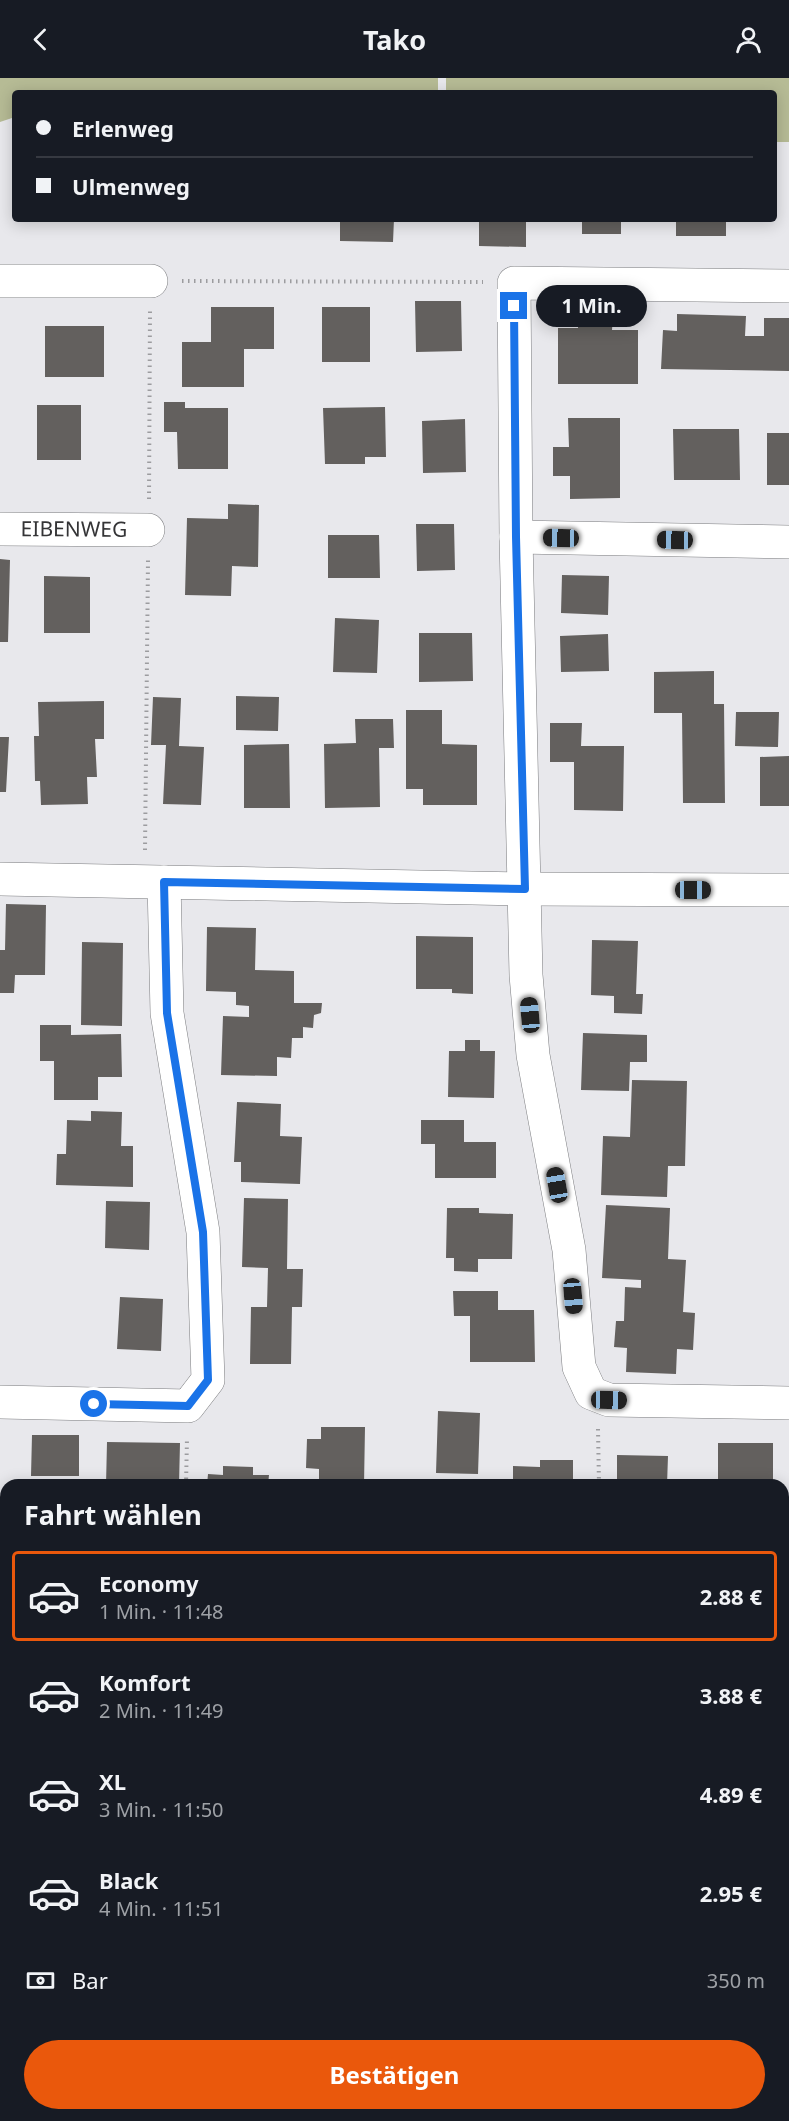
<!DOCTYPE html>
<html lang="de">
<head>
<meta charset="utf-8">
<style>
	body { margin:0; font-family:"Noto Sans",sans-serif; background:#20242c; color:#f1f3f6; height:100vh; display:flex; flex-direction:column; font-size:22px; white-space:nowrap }
	* { box-sizing:border-box; margin:0 }
	p { font-size:20px; color:#9ea1a6 }
	.icon { flex:none; width:33px; height:33px; fill:none; stroke:currentColor; stroke-width:2; stroke-linecap:round; stroke-linejoin:round }
	.map { position:relative; flex:1; overflow:hidden }
	.sheet { position:absolute; left:0px; top:1401px; width:789px; height:642px; display:flex; flex-direction:column; background:#171b24; border-radius:18px 18px 0 0; box-shadow:0 3px 15px #0003 }
	.sheet>* { flex:none }
	.guide { position:absolute; left:12px; top:12px; width:765px; height:132px; border-radius:6px; box-shadow:0 3px 15px #0003; display:grid; align-content:center; height:132px; padding:0 24px; background:#171b24 }
	.end { position:absolute; width:27px; height:27px; margin:-14px; border:8px solid #1a73e8; background:#fff; box-shadow:0 0 0 3px #fff }
	.from { border-radius:50% }
	.bubble { position:absolute; height:42px; border-radius:21px; background:#171b24; box-shadow:0 3px 15px #0003; font-size:20px; font-weight:700; line-height:42px; text-align:center }
	.car { position:absolute; width:18px; height:36px; margin:-18px -9px; border-radius:8px; box-shadow:0 0 4px 2px #0007; background:linear-gradient(#222 24%,#8ab4d8 0 40%,#222 0 76%,#8ab4d8 0 86%,#222 0) }
	.guide b { display:flex; align-items:center; gap:21px; height:57px; font-size:22px }
	.guide b+b { border-top:2px solid #363941 }
	.guide i { width:15px; height:15px; background:#f1f3f6 }
	ul { padding:0; list-style:none }
	li { display:flex; align-items:center; gap:18px; height:90px; margin:0 12px 9px; padding:0 12px; border:3px solid transparent; border-radius:6px }
	li div { flex:1 }
	li b { display:block; font-size:22px }
	li em { font-style:normal; font-weight:700 }
	li.current { border-color:#ea580c }
	li>.icon { width:54px; height:54px; stroke-width:1.5 }
	h2 { padding:0 24px; font-size:27px; line-height:72px }
	.pay { display:flex; align-items:center; gap:15px; height:66px; padding:0 24px; font-size:22px }
	.pay p { margin-inline-start:auto }
	.button { display:flex; gap:12px; margin-top:auto; padding:12px 24px }
	.button a { flex:1; height:69px; border-radius:36px; background:#ea580c; color:#fff; font-size:24px; font-weight:700; line-height:69px; text-align:center }
	header { display:flex; justify-content:space-between; align-items:center; height:78px; padding:0 24px; background:#171b24; font-size:27px; font-weight:700 }
	.map>svg:first-child { display:block }
</style>
</head>
<body>
<header><svg class="icon" aria-label="back" viewBox="0 0 24 24"><path d="M15 5l-7 7 7 7"/></svg>Tako<svg class="icon" aria-label="person" viewBox="0 0 24 24"><circle cx="12" cy="8" r="4"/><path d="M4 21q1-7 8-7t8 7"/></svg></header>
<div class="map">
<svg width="789" height="2043" viewBox="0 0 789 2043">
	<rect width="100%" height="100%" fill="#e8e8ec"/>
	<!-- green -->
	<path fill="#b6bb95" d="M0 0H438V15H15V39L0 44Z
		M446 0H789V64H774V15H446Z"/>
	<!-- building -->
	<path fill="#63605e" d="M340 141H394L393 164 340 163Z
		M479 141H526V169L479 168Z
		M582 141H621V156H582Z
		M676 141H726V158H676Z
		M415 223H461L462 273 416 274Z
		M211 229H274V271H244V309H182V264H211Z
		M322 229H370V284H322Z
		M677 236 746 238 745 258H764V240H789V293L661 291 663 252 677 253Z
		M578 238H613L612 252H638V306H558V250H578Z
		M45 248H104V299H45Z
		M164 324H185V330H228V391H178L177 354H164Z
		M37 327H81V382H37Z
		M385 329 386 379H365V386H325L323 330Z
		M568 340H620V420L570 421V398H553V369H569Z
		M465 341 466 394 423 395 422 343Z
		M673 351H739L740 402H674Z
		M767 355H789V407H767Z
		M228 426 259 427 258 489 232 488 231 518 185 517 187 440 228 441Z
		M416 446H454L455 492 417 493Z
		M328 457H379L380 500H328Z
		M0 481 10 482 8 564H0Z
		M562 497 609 498 608 537 561 535Z
		M44 498 90 499V555H44Z
		M335 540 379 542 377 595 333 594Z
		M419 555H472L473 603 419 604Z
		M608 556 609 593 561 594 560 558Z
		M714 593V626H724L725 725H683L682 635H654V594Z
		M236 618 279 619 278 653 236 652Z
		M153 619 181 620 179 668 204 669 201 727 163 726 166 667H151Z
		M104 623V661H95L97 699H87L88 726 41 727 40 703H35L34 658H39L38 624Z
		M406 632H442V666L477 667V727H423V711H406Z
		M736 634H779L778 669 735 668Z
		M355 641H393L394 670H379L380 729 325 730 324 666 356 665Z
		M550 645H582L581 668H624L623 733 574 732V684H550Z
		M0 659H9L6 714H0Z
		M289 666 290 730H244V667Z
		M789 678V728H760V679Z
		M6 826 46 827 45 897H15L14 915H0V872H5Z
		M207 849 256 850 255 892 294 893V925H322L321 935 314 937 313 950 303 949V960H292L291 980 277 979V998L221 997 223 938 249 939V928L236 927V914L206 913Z
		M416 858 473 859V916L452 915V911H416Z
		M592 862 638 863 636 916H643L642 936 614 935V918L591 917Z
		M82 864 123 865 122 948 81 947Z
		M40 947H71V957L121 956 122 999H98V1022H54V983H40Z
		M583 955 647 957V984H630L629 1013 581 1012Z
		M465 962H480V973H495L494 1020 448 1019 449 973H465Z
		M632 1002 687 1003 685 1088H668L667 1119 601 1117 603 1058 630 1059Z
		M237 1024 281 1026 280 1058 302 1059 300 1106 241 1104V1084H234Z
		M91 1033 122 1034 121 1068H133V1109L56 1107 57 1076H66L67 1042 91 1043Z
		M421 1042H464V1064H496V1100H435V1066H421Z
		M244 1120 288 1121 287 1191H303L302 1229H292L291 1286H250L251 1229H267L268 1190 242 1189Z
		M106 1123 150 1124 149 1172 105 1170Z
		M606 1127 670 1130 668 1181 686 1182 683 1234 695 1235 693 1272 677 1271 676 1296 626 1294 627 1270 614 1269 616 1243H624L625 1209 641 1210V1202L602 1200Z
		M447 1130H479V1135L513 1136 512 1181H478V1194L454 1193V1180H446Z
		M453 1213H498V1232H534L535 1284H470V1238H454Z
		M120 1219 163 1221 161 1273 117 1271Z
		M438 1333 480 1335 478 1396 436 1395Z
		M321 1349H365L364 1407H319V1391L306 1390 307 1361H321Z
		M32 1357H79V1398H31Z
		M107 1364 180 1365 179 1407H106Z
		M718 1365H773V1407H718Z
		M617 1377 668 1378 667 1407H617Z
		M540 1382H573V1407H513V1388L540 1389Z
		M223 1388 253 1389V1397H269L268 1407H207L208 1396 223 1397Z
		M786 1631H789V1678H787Z"/>
	<g fill="none" stroke-linecap="round" stroke-linejoin="round">
		<!-- minor casing -->
		<g stroke="#7b7c7f" stroke-width="34">
			<g id="minor">
				<path d="M0 203H151"/>
				<path d="M789 208 514 205 516 459 526 897 533 977 569 1172 579 1289 591 1315 609 1322 789 1325"/>
				<path id="s1" d="M0 451 148 452"/>
				<path d="M516 459 789 464"/>
				<path d="M0 801 525 811 789 812"/>
				<path d="M0 1324 188 1328 208 1302 203 1154 167 935 164 804"/>
				<path d="M0 1718H6"/>
				<path d="M783 1727H789"/>
				<path d="M168 2043 169 2037"/>
				<path d="M539 2043 540 2037"/>
			</g>
		</g>
		<!-- path -->
		<path stroke="#9c9c9f" stroke-width="4" stroke-dasharray="1.5 4.5" stroke-linecap="butt" d="M182 203 483 204
			M149 421 150 233
			M145 772 148 482
			M598 1351 599 1407
			M186 1407 187 1360"/>
		<!-- minor -->
		<use href="#minor" stroke="#fff" stroke-width="33"/>
	</g>
	<g fill="none" stroke-linecap="round" stroke-linejoin="round">
		<!-- route -->
		<path stroke="#1a73e8" stroke-width="8" d="M94 1326 188 1328 208 1302 203 1154 167 935 164 804 525 811 516 459 514 228"/>
	</g>
	<g text-anchor="middle" stroke-width="6" stroke-linejoin="round" paint-order="stroke">
		<!-- street labels -->
		<g font-size="21" fill="#343436" stroke="#fff">
			<text dy="7" stroke="none"><textPath href="#s1" startOffset="74">EIBENWEG</textPath></text>
		</g>
	</g>
</svg>
<i class="end from" style="left:94px;top:1326px"></i>
<i class="end" style="left:514px;top:228px"></i>
<div class="bubble" style="left:536px;top:207px;width:111px">1 Min.</div>
<i class="car" style="left:561px;top:460px;rotate:271deg"></i>
<i class="car" style="left:675px;top:462px;rotate:271deg"></i>
<i class="car" style="left:693px;top:812px;rotate:90deg"></i>
<i class="car" style="left:530px;top:937px;rotate:355deg"></i>
<i class="car" style="left:557px;top:1107px;rotate:350deg"></i>
<i class="car" style="left:573px;top:1218px;rotate:175deg"></i>
<i class="car" style="left:609px;top:1322px;rotate:91deg"></i>
<div class="guide">
<b><i class="from"></i>Erlenweg</b>
<b><i></i>Ulmenweg</b>
</div>
<section class="sheet">
<h2>Fahrt wählen</h2>
<ul>
<li class="current"><svg class="icon" aria-label="car" viewBox="0 0 24 24"><path d="M5 17H2v-5l4-1 3-4h7l3 4 3 1v5h-3M9 17h6M6 11h13"/><circle cx="7" cy="17" r="2"/><circle cx="17" cy="17" r="2"/></svg><div><b>Economy</b><p>1 Min. · 11:48</p></div><em>2.88 €</em></li>
<li><svg class="icon" aria-label="car" viewBox="0 0 24 24"><path d="M5 17H2v-5l4-1 3-4h7l3 4 3 1v5h-3M9 17h6M6 11h13"/><circle cx="7" cy="17" r="2"/><circle cx="17" cy="17" r="2"/></svg><div><b>Komfort</b><p>2 Min. · 11:49</p></div><em>3.88 €</em></li>
<li><svg class="icon" aria-label="car" viewBox="0 0 24 24"><path d="M5 17H2v-5l4-1 3-4h7l3 4 3 1v5h-3M9 17h6M6 11h13"/><circle cx="7" cy="17" r="2"/><circle cx="17" cy="17" r="2"/></svg><div><b>XL</b><p>3 Min. · 11:50</p></div><em>4.89 €</em></li>
<li><svg class="icon" aria-label="car" viewBox="0 0 24 24"><path d="M5 17H2v-5l4-1 3-4h7l3 4 3 1v5h-3M9 17h6M6 11h13"/><circle cx="7" cy="17" r="2"/><circle cx="17" cy="17" r="2"/></svg><div><b>Black</b><p>4 Min. · 11:51</p></div><em>2.95 €</em></li>
</ul>
<div class="pay"><svg class="icon" aria-label="cash" viewBox="0 0 24 24"><path d="M3 7h18v10H3z"/><circle cx="12" cy="12" r="2"/></svg>Bar<p>350 m</p></div>
<div class="button"><a>Bestätigen</a></div>
</section>
</div>
</body>
</html>
